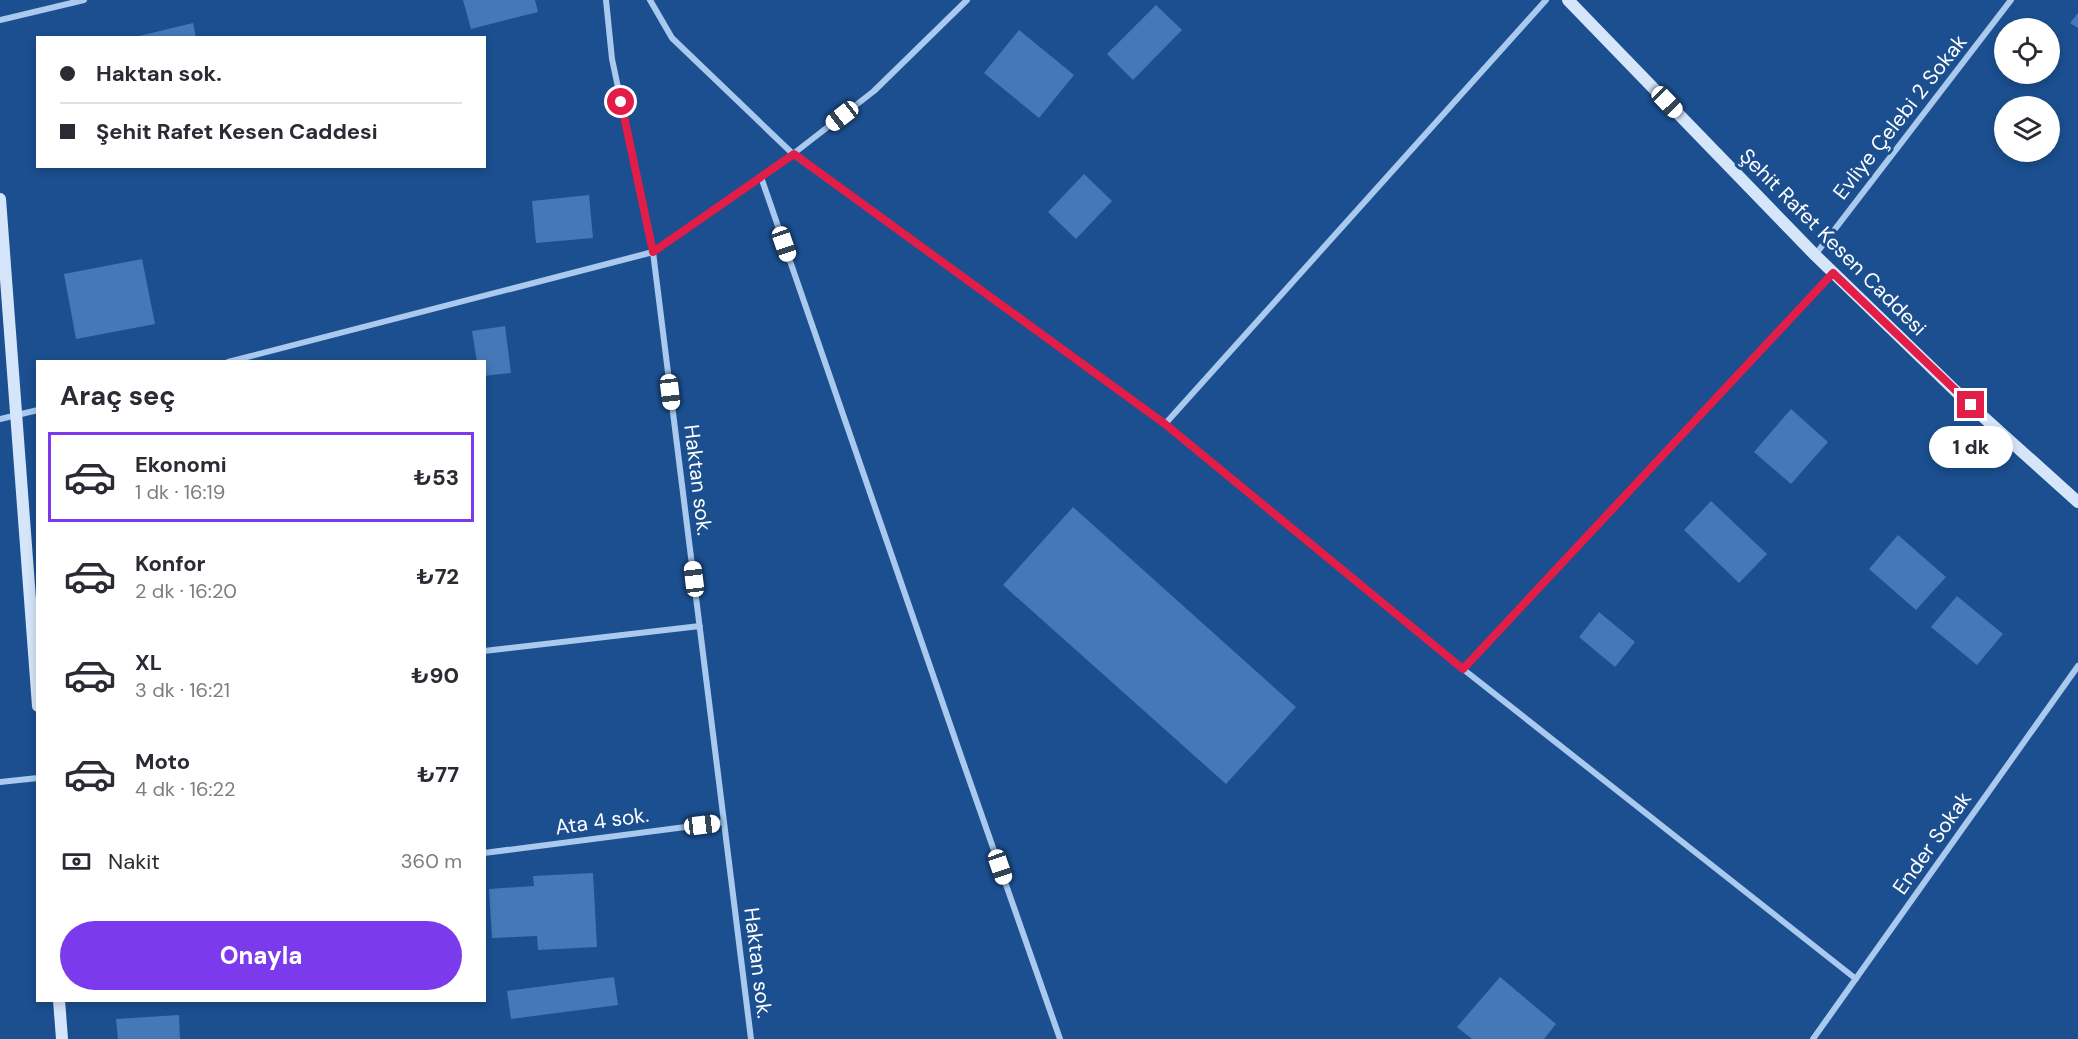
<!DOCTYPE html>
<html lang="tr">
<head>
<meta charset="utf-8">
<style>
	body { margin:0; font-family:"DM Sans",sans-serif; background:#f2f2f3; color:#2b2b33; height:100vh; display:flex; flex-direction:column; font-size:22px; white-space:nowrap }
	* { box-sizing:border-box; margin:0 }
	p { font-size:20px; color:#7c7c81 }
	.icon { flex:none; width:33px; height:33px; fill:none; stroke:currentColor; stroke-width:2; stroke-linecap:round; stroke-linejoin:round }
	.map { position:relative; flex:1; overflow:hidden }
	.panel { position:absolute; left:36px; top:360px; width:450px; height:642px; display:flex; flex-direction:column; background:#fff; border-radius:0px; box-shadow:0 3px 9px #0003 }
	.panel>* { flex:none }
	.guide { position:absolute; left:36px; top:36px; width:450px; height:132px; border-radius:0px; box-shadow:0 3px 9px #0003; display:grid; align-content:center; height:132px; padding:0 24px; background:#fff }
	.buttons { position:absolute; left:1994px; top:18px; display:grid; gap:12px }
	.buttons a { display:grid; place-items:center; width:66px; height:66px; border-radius:50%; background:#fff; box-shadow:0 3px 9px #0003; font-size:30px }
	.end { position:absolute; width:27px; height:27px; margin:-14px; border:8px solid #e11d48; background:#fff; box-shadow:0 0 0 3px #fff }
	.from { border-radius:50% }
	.bubble { position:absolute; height:42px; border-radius:21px; background:#fff; box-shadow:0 3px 9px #0003; font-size:20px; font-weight:800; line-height:42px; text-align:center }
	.car { position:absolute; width:18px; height:36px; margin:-18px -9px; border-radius:8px; box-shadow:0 0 4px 2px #0007; background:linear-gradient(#fff 24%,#345 0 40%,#fff 0 76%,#345 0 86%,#fff 0) }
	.guide b { display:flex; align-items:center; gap:21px; height:57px; font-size:22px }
	.guide b+b { border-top:2px solid #e1e1e2 }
	.guide i { width:15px; height:15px; background:#2b2b33 }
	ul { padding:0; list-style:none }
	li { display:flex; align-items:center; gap:18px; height:90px; margin:0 12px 9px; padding:0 12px; border:3px solid transparent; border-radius:0px }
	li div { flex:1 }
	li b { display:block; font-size:22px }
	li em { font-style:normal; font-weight:800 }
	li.selected { border-color:#7c3aed }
	li>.icon { width:54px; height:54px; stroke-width:1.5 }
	h2 { padding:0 24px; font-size:27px; line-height:72px }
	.pay { display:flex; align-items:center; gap:15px; height:66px; padding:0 24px; font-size:22px }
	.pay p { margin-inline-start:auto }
	.action { display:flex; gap:12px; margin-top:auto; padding:12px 24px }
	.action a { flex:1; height:69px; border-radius:36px; background:#7c3aed; color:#fff; font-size:24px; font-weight:800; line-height:69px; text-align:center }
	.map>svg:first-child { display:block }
</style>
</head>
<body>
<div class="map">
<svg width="2078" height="1039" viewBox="0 0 2078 1039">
	<rect width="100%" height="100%" fill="#1b4f8f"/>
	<!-- building -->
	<path fill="#4478b7" d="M463 0H535L538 12 471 29Z
		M1156 5 1182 30 1133 80 1107 54Z
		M2078 13V28L2070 23Z
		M193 23 196 38H135V37Z
		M1019 30 1074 75 1039 118 984 73Z
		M1084 174 1112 201 1076 239 1048 212Z
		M589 195 593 238 536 243 532 201Z
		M142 259 155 324 76 339 64 274Z
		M505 326 511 373 484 376V362H477L472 331Z
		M1791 409 1828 442 1791 484 1754 452Z
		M1711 501 1767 554 1739 583 1684 530Z
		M1073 507 1296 707 1226 784 1003 585Z
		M1898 535 1946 577 1916 610 1869 569Z
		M1957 596 2003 634 1977 665 1931 627Z
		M1599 612 1635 642 1615 667 1579 637Z
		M593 873 597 947 538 950 537 936 492 938 489 889 534 886 533 876Z
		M614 977 618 1005 511 1019 507 991Z
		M1500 977 1556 1024 1544 1039H1472L1457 1027Z
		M179 1015 180 1039H118L116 1019Z"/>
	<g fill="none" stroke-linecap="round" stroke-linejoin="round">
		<!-- street -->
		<path stroke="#a9c9ee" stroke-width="6" d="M606 0 612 59 653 252 751 1039
			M650 0 672 38 793 154 1165 424 1463 669 1856 979
			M0 20 84 0
			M761 177 962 759 1060 1039
			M1815 255 2011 0
			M228 362 653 252 793 154 874 91 967 0
			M0 419 38 410
			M1165 424 1546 0
			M484 651 700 626
			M1463 669 1833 273
			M0 782 38 778
			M484 853 724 822
			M1813 1039 2078 666"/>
		<!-- secondary -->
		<path stroke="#d6e6fa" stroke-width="12" d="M1568 0 1815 255 1970 405 2078 502
			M0 199 38 706
			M59 1000 62 1039"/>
	</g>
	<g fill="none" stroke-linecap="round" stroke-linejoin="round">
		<!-- route -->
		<path stroke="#e11d48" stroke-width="8" d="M621 102 653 252 794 154 1165 424 1463 669 1833 273 1971 405"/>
	</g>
	<g text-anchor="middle" stroke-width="6" stroke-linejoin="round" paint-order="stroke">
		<!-- street labels -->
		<g font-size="21" fill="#fff" stroke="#1b4f8f">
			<text transform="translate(1900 117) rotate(-52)" y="7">Evliye Çelebi 2 Sokak</text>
			<text transform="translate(1833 242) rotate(45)" y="7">Şehit Rafet Kesen Caddesi</text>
			<text transform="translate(698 480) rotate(83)" y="7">Haktan sok.</text>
			<text transform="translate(602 821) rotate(-8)" y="7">Ata 4 sok.</text>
			<text transform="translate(1932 843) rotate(-55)" y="7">Ender Sokak</text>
			<text transform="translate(758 963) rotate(83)" y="7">Haktan sok.</text>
		</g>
	</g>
</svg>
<div class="buttons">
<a><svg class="icon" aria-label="locate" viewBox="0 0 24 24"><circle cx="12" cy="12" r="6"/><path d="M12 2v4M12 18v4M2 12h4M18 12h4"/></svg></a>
<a><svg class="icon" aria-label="layers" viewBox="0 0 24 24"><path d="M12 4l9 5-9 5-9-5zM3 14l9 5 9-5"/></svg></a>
</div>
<i class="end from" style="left:621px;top:102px"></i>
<i class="end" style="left:1971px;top:405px"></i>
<div class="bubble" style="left:1929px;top:426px;width:84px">1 dk</div>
<i class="car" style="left:1667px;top:102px;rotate:136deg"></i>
<i class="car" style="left:842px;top:116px;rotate:232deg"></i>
<i class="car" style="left:784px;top:244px;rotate:161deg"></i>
<i class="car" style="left:670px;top:392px;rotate:173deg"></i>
<i class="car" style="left:694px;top:579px;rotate:353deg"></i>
<i class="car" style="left:702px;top:825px;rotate:83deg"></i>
<i class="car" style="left:1000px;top:867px;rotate:161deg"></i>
<div class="guide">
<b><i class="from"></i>Haktan sok.</b>
<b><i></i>Şehit Rafet Kesen Caddesi</b>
</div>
<section class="panel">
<h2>Araç seç</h2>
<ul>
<li class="selected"><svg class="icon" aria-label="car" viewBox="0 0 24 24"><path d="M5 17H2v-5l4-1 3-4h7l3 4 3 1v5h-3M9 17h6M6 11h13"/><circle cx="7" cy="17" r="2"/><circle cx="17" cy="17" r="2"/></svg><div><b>Ekonomi</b><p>1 dk · 16:19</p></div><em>₺53</em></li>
<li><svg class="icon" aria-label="car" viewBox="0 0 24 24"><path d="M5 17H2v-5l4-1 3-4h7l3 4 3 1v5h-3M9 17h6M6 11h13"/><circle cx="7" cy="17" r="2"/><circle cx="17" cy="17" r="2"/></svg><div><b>Konfor</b><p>2 dk · 16:20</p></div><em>₺72</em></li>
<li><svg class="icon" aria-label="car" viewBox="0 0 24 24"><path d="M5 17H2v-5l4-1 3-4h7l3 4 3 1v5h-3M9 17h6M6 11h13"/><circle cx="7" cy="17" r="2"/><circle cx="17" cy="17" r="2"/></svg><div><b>XL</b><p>3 dk · 16:21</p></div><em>₺90</em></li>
<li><svg class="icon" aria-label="car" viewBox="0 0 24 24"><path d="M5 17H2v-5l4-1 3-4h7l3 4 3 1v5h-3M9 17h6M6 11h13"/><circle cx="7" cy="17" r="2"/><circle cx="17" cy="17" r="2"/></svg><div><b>Moto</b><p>4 dk · 16:22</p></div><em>₺77</em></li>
</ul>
<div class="pay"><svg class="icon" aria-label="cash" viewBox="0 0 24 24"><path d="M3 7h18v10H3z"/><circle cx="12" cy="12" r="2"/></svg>Nakit<p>360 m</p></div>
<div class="action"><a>Onayla</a></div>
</section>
</div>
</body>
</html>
